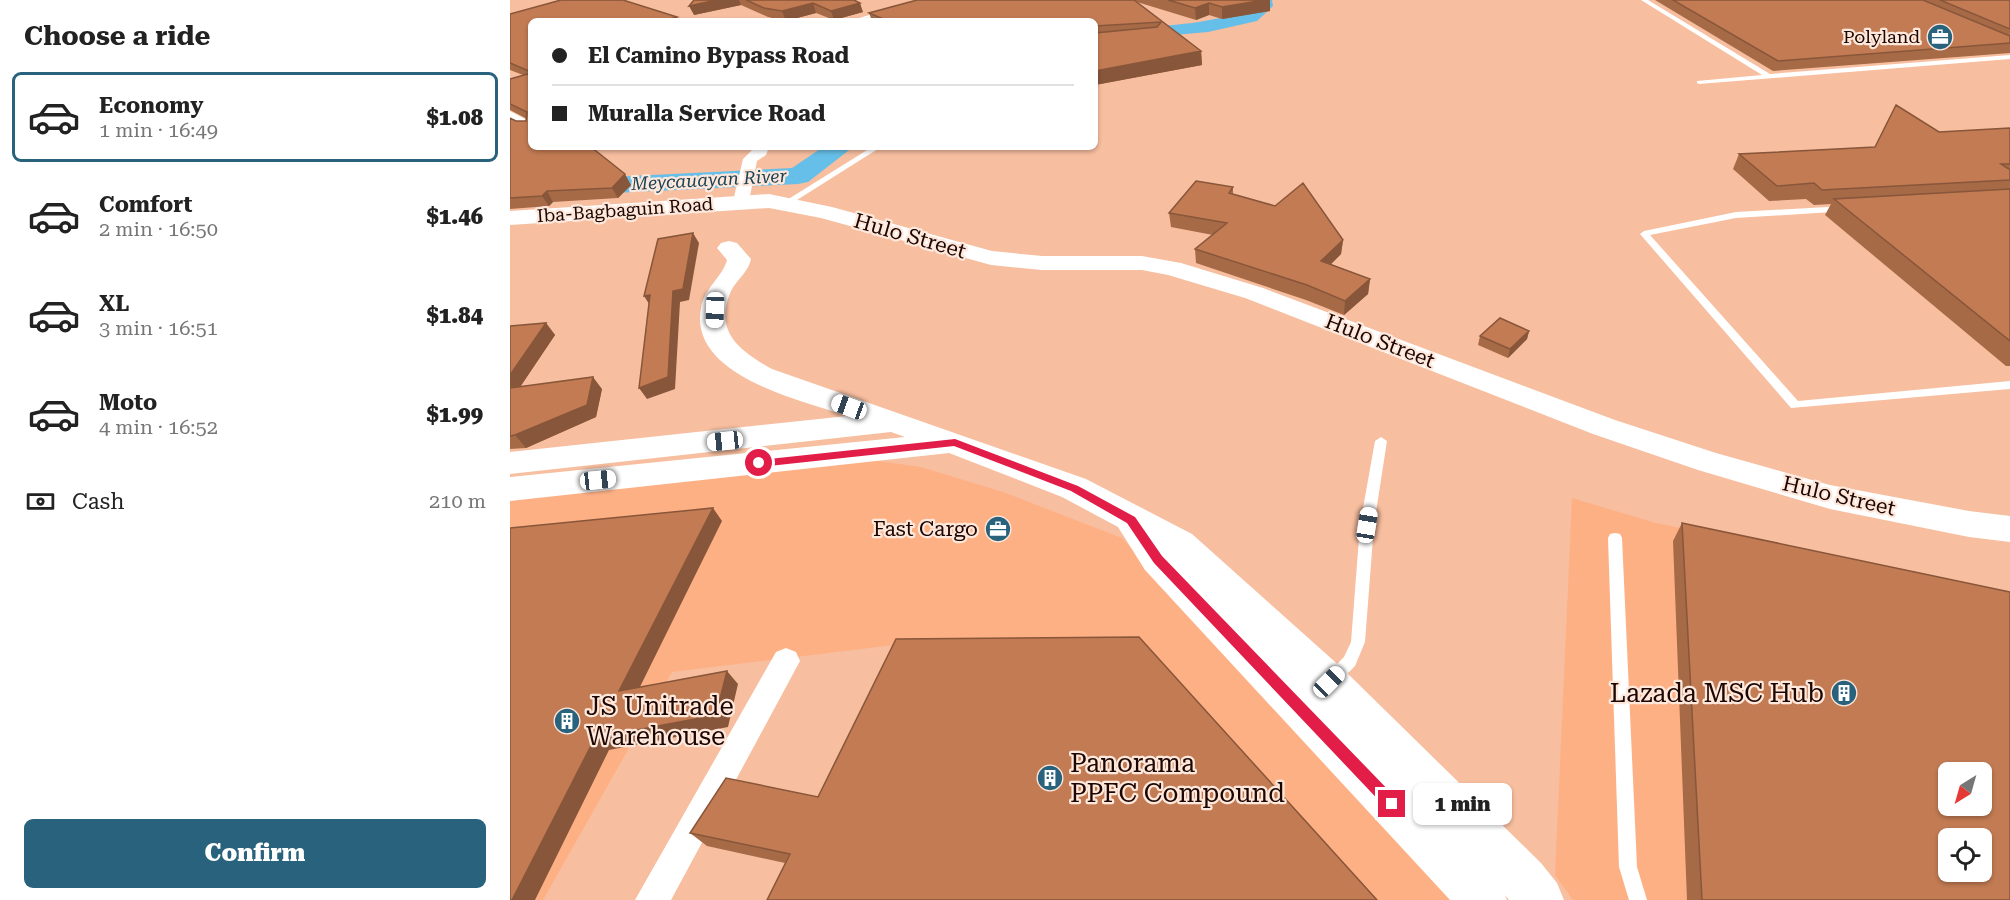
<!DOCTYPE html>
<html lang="en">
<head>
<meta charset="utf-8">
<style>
	body { margin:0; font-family:"Roboto Serif",serif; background:#f6f6f6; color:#222; height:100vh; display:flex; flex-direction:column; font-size:22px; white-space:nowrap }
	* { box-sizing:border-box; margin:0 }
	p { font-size:20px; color:#767676 }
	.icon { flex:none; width:33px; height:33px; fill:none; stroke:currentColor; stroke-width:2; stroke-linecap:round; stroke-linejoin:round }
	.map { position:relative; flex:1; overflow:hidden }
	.panel { display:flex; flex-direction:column; background:#fff; width:510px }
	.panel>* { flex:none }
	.top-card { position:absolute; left:18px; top:18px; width:570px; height:132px; border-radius:9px; box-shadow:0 2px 4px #0004; display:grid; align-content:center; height:132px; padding:0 24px; background:#fff }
	.needle { width:39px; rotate:217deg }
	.tools { position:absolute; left:1428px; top:762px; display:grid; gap:12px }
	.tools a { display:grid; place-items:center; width:54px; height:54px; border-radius:9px; background:#fff; box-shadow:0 2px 4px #0004; font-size:30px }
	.end { position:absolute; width:27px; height:27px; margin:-14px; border:8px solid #e11d48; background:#fff; box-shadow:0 0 0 3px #fff }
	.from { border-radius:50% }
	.bubble { position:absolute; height:42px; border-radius:9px; background:#fff; box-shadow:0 2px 4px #0004; font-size:20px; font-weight:800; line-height:42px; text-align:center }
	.car { position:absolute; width:18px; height:36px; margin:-18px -9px; border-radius:8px; box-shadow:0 0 4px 2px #0007; background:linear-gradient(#fff 24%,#345 0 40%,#fff 0 76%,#345 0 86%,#fff 0) }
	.top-card b { display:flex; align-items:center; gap:21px; height:57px; font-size:22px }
	.top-card b+b { border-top:2px solid #e0e0e0 }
	.top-card i { width:15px; height:15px; background:#222 }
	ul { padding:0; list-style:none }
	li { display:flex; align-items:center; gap:18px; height:90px; margin:0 12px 9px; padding:0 12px; border:3px solid transparent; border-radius:9px }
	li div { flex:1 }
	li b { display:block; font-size:22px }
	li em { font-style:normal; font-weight:800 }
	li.selected { border-color:#29627c }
	li>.icon { width:54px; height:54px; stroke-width:1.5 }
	h2 { padding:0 24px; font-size:27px; line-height:72px }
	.pay { display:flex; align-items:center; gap:15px; height:66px; padding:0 24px; font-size:22px }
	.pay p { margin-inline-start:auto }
	.cta { display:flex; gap:12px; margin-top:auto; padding:12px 24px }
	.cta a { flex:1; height:69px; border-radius:9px; background:#29627c; color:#fff; font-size:24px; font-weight:800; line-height:69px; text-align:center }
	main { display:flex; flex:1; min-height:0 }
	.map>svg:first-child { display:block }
</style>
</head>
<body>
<main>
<section class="panel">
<h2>Choose a ride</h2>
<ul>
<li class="selected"><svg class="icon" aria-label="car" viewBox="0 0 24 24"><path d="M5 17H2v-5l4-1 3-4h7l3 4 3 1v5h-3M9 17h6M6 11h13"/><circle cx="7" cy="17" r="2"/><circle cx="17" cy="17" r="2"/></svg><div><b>Economy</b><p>1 min · 16:49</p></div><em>$1.08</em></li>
<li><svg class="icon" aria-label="car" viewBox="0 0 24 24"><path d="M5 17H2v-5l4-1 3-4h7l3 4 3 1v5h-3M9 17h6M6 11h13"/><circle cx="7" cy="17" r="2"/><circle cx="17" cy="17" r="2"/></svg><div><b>Comfort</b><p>2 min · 16:50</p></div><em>$1.46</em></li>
<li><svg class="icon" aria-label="car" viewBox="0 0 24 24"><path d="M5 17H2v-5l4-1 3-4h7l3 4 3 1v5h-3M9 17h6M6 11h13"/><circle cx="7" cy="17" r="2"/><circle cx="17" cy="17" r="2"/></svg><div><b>XL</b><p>3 min · 16:51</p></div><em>$1.84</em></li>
<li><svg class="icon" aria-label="car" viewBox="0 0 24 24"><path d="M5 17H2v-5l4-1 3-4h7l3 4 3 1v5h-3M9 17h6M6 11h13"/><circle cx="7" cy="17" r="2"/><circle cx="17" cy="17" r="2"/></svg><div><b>Moto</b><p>4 min · 16:52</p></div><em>$1.99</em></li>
</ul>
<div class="pay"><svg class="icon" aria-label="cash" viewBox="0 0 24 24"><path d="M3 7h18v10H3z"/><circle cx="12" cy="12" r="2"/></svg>Cash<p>210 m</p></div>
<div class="cta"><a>Confirm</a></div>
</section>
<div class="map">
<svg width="1500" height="900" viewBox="0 0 1500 900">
	<rect width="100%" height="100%" fill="#f7be9f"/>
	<!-- built -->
	<path fill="#feb085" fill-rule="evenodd" d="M361 460 411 467 493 492 612 538 946 900H271L401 643 162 672 33 900H0V498Z
		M1062 498 1146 523 1500 594V900H1063L1045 875ZM1438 772H1472V806H1438ZM1438 838H1472V872H1438Z"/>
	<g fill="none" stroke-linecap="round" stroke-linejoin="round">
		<!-- river -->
		<path fill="#66bfe8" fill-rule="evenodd" d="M744 0H762L763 6 747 21 698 32 585 42V30C625 27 715 27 744 4Z
			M313 147H343L298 182 288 184 0 198V182L282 168Z"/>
		<!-- lane -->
		<path fill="#fff" fill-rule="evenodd" d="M1131 0H1138L1260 74 1500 55V59L1189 84 1187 83V81L1252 75Z
			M362 147H371L279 205 272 203Z
			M1335 206 1338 207V211L1226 218 1140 235 1288 401 1500 381V389L1281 408 1130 234 1134 231 1226 212Z
			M871 437 877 441 864 525 855 642 845 666 826 685 821 687 816 685 813 680 816 675 834 657 841 642 850 525 865 441Z
			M1105 533 1110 534 1112 538 1127 867 1137 900H1119L1109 867 1098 538 1100 534Z"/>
		<!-- street -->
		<path fill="#fff" fill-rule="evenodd" d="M409 0H426L356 21H339Z
			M0 111 21 122V129H13L0 121Z
			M245 147H259L256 155 247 161 239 201 237 204H225L223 201 233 159Z
			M276 648 286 652 290 661 161 900H125L266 652Z"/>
		<!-- secondary -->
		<path fill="#fff" fill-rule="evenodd" d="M259 194 322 207 482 251 532 256H632L671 263 753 288 1105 420 1206 453 1320 485 1459 511 1500 516V542L1459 537 1320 509 1188 470 1083 434 735 298 658 275 632 270H532L481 265 311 218 259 208 0 225V211Z
			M219 241 227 243 241 259C238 273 227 279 221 291 203 332 230 351 262 369L576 479 682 534 833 669 1031 863 1047 883 1054 900H999L995 895 997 900H940L635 570 608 527 552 497 439 453 0 501V477L395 437 381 432 0 474V452L337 416C291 400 178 376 191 308 194 288 212 278 217 260L207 248 211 243Z"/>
	</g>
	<!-- wall -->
	<path fill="#a76a47" d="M184 0H344L353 12 324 20 306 13 275 21 258 17 231 5 184 15Z
		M407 0H760V11L712 19 699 15 686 20 627 2 691 51 692 65 585 85V21H362L359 13Z
		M1145 0H1500V53L1263 71Z
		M0 14 21 21V147L121 185 108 198 43 202 39 206 0 209V118L6 121H16L17 119 0 110V79L13 75 0 70Z
		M1500 128V366H1496L1315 215 1321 204 1304 205 1296 199 1259 201 1223 169 1229 154 1364 147 1429 132Z
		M723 187V194L833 240 831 254 821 264 860 279 858 294 834 315 796 300 686 263 685 249 703 235 661 227 659 213Z
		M36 323 45 335 10 387 92 389 86 417 16 448 0 449V326Z
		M1019 331 1017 339 998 358 968 345 970 336Z
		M1172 523 1500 900H1177L1163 541Z
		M308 797 275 863 197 846 180 833Z"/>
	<!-- shaded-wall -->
	<path fill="#88563a" d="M207 0H229L231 5 184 15 179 6Z
		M754 0H760V11L712 19V7Z
		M303 3 306 13 276 21 272 11Z
		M350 3 353 12 324 20 321 11Z
		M699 3V15L686 20 685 8Z
		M167 17 169 21H152Z
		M691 51 692 65 585 85V71Z
		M115 174 121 185 108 198 102 188Z
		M37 191 43 202 39 206 32 196Z
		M183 233 189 243 179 300 170 302 165 389 137 399 129 388Z
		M833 240 831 254 810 275 811 261Z
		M860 279 858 294 834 315 835 301Z
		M140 295 141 307 134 296Z
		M36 323 45 335 0 402V375Z
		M1019 331 1017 339 998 358 1000 349Z
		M83 377 92 389 86 417 16 448 5 435Z
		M203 508 212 521 122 703 109 691Z
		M217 671 228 684 218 727 99 750 25 900H2L85 738Z"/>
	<!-- building -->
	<path fill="#c27b53" stroke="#88563a" stroke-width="1.5" fill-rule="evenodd" d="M51 0H113L167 17 152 21H21V72L0 63V14Z
		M184 0H207L179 6Z
		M236 0H344L350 3 321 11 303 3 272 11 254 8Z
		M407 0H624L691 51 585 71V33L647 27 651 22 585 26V21H378L359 13Z
		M658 0H754L712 7 699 3 685 8Z
		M1163 0H1413L1500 36V43L1268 61Z
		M1430 0H1500V29Z
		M21 73V147H81L115 174 102 188 37 191 32 196 0 198V118L6 121H16L17 112 0 104V79Z
		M1386 105 1429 132 1500 128V164H1491L1500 170V180L1312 190 1304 183 1267 186 1229 154 1365 147Z
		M686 181 723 187 719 193 765 206 793 183 833 240 811 261 860 279 835 301 797 285 685 249 717 223 659 213Z
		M1500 189V341L1324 199Z
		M183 233 173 289 163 291 158 377 129 388 140 295 134 296 148 239Z
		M990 318 1019 331 1000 349 970 336Z
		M36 323 0 375V326Z
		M83 377 77 405 5 435 0 436V388Z
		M203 508 109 691 217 671 206 715 85 738 2 900H0V528Z
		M1172 523 1500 592V900H1192ZM1438 772H1472V806H1438ZM1438 838H1472V872H1438Z
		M629 637 867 900H257L280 854 180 833 216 778 308 797 386 639Z"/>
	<!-- route -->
	<path fill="#e11d48" d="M445 439 568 486 625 517 652 556 887 799V809H877L644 563 617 523 561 491 444 446 249 467 244 463 249 460Z"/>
	<!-- icons -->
	<defs>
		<g id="office-disc" transform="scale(1.35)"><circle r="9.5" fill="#29627c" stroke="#fee8dc"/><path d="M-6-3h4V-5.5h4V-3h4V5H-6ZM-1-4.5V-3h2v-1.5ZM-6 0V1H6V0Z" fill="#fff"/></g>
		<g id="building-disc" transform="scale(1.35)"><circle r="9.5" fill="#29627c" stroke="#fee8dc"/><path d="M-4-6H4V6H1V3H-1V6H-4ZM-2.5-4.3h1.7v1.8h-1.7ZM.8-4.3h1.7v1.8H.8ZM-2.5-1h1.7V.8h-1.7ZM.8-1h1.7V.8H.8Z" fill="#fff"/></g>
	</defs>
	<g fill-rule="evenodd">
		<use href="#office-disc" x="1430" y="37"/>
		<use href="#office-disc" x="488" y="529"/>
		<use href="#building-disc" x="1334" y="693"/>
		<use href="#building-disc" x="57" y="721"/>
		<use href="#building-disc" x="540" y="778"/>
	</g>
	<g text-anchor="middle" stroke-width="4.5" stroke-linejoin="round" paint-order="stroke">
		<!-- far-poi labels -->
		<g font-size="18" fill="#1d0500" stroke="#fee8dc" text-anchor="end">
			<text x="1410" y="43">Polyland</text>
		</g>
		<!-- far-water labels -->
		<g font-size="18" font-style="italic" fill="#1b4254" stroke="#fee8dc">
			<text transform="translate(199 180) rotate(-3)" y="6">Meycauayan River</text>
		</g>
		<!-- far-street labels -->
		<g font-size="18" fill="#1d0500" stroke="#fee8dc">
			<text transform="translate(115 210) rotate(-4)" y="6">Iba-Bagbaguin Road</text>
		</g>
		<!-- street labels -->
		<g font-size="21" fill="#1d0500" stroke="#fee8dc">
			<text transform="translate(400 236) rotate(16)" y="7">Hulo Street</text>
			<text transform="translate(870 341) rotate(21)" y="7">Hulo Street</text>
			<text transform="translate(1329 496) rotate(13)" y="7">Hulo Street</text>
		</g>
		<!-- poi labels -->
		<g font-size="21" fill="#1d0500" stroke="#fee8dc" text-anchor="end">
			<text x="468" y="536">Fast Cargo</text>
		</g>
		<!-- near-poi labels -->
		<g font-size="26" fill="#1d0500" stroke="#fee8dc" text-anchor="start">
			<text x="1314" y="702" text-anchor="end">Lazada MSC Hub</text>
			<text x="76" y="715">JS Unitrade<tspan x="76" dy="30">Warehouse</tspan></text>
			<text x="560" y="772">Panorama<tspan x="560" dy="30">PPFC Compound</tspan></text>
		</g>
	</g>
</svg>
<div class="tools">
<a><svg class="needle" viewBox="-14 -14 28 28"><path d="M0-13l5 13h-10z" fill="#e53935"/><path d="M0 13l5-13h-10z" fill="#767676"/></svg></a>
<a><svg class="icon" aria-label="locate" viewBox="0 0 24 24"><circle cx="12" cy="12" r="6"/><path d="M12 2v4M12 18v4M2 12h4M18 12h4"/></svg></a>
</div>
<i class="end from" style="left:249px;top:463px"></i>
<i class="end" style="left:882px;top:804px"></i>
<div class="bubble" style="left:903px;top:783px;width:99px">1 min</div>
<i class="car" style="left:205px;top:310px;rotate:182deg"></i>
<i class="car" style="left:339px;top:407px;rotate:290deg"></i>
<i class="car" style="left:215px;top:441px;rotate:264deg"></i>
<i class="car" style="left:88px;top:480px;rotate:84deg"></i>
<i class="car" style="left:857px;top:525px;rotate:9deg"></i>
<i class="car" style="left:819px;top:682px;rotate:45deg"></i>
<div class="top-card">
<b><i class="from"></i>El Camino Bypass Road</b>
<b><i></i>Muralla Service Road</b>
</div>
</div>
</main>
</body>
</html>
